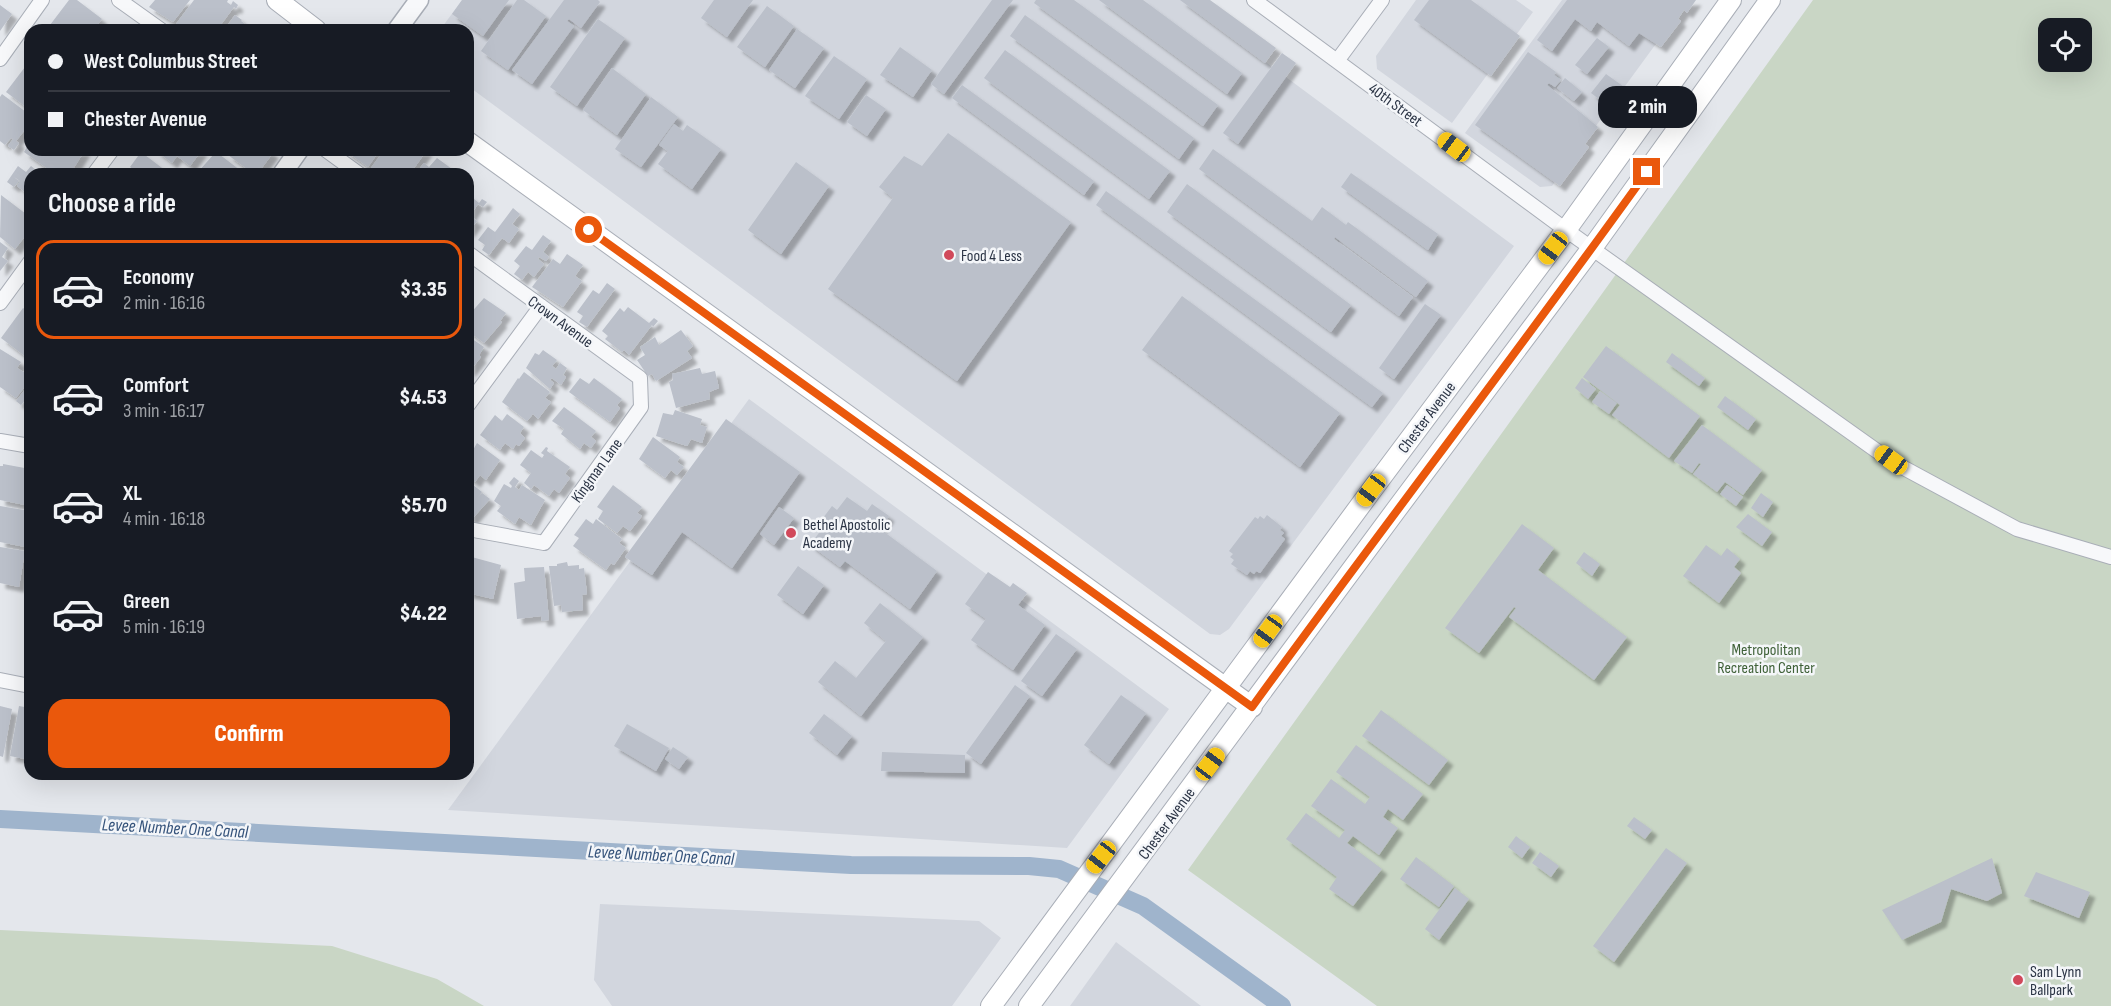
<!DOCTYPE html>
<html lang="en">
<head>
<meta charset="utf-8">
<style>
	body { margin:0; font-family:"Sofia Sans Condensed",sans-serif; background:#242831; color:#f1f3f6; height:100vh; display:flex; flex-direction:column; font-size:22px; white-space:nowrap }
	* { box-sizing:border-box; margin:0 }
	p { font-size:20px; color:#9ea1a6 }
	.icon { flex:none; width:33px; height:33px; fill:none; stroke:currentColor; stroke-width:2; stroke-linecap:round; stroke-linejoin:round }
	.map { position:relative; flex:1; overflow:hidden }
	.drawer { position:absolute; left:24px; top:168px; width:450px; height:612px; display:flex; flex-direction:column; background:#171b24; border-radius:18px; box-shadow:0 6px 24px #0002 }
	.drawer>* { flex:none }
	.guide { position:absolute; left:24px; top:24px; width:450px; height:132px; border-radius:18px; box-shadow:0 6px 24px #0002; display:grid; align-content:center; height:132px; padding:0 24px; background:#171b24 }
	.tools { position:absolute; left:2038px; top:18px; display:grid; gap:12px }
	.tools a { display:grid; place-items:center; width:54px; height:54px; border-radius:12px; background:#171b24; box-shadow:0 6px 24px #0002; font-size:30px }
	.end { position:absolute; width:27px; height:27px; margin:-14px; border:8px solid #ea580c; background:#fff; box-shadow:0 0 0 3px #fff }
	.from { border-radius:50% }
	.bubble { position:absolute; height:42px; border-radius:18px; background:#171b24; box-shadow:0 6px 24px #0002; font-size:20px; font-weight:800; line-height:42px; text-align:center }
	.car { position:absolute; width:18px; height:36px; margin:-18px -9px; border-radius:8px; box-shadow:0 0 4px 2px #0007; background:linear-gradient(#f5c518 24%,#345 0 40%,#f5c518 0 76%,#345 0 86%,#f5c518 0) }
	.guide b { display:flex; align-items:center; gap:21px; height:57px; font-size:22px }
	.guide b+b { border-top:2px solid #363941 }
	.guide i { width:15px; height:15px; background:#f1f3f6 }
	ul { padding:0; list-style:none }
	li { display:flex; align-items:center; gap:18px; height:99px; margin:0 12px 9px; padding:0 12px; border:3px solid transparent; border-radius:18px }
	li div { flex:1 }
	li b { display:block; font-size:22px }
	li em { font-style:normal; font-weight:800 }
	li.on { border-color:#ea580c }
	li>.icon { width:54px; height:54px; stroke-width:1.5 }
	h2 { padding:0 24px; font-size:27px; line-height:72px }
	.button { display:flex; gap:12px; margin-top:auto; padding:12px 24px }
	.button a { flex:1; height:69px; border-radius:18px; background:#ea580c; color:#fff; font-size:24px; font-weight:800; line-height:69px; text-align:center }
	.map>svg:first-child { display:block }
</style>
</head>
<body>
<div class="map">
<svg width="2111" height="1006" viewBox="0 0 2111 1006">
	<defs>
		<filter id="shadow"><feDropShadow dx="5.5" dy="5.5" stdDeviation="1.5" flood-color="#0004"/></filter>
	</defs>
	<rect width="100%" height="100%" fill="#e4e7ec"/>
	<!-- built -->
	<path fill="#d2d6de" d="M462 0H1182L1514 246 1229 629 1220 635 1210 634 468 86V30H440Z
		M1416 0H1516L1533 12 1452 123 1377 69 1376 56Z
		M1562 0H1688L1552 186 1540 187 1465 133Z
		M749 399 1169 709 1067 848 448 810Z
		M600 904 979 921 1001 938 952 1006H612L594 980Z
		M1116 942 1201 1006H1070Z"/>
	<!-- green -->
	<path fill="#c9d6c5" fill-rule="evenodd" d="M1813 0H2111V1006H1377L1188 870ZM2049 28H2082V62H2049Z
		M0 930 332 946 437 979 484 1006H0Z"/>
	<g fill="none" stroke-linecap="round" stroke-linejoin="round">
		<!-- canal -->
		<path stroke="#9fb4cc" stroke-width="18" d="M0 819 851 865 1029 866 1059 869 1143 906 1282 1006"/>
	</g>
	<!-- building -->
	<path fill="#bbc0ca" filter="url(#shadow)" d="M69 0H77L102 19 98 24 106 30H56L50 25Z
		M155 0H190L173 22 149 7Z
		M194 0H228L227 2 231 5 233 1 238 5 236 9 234 7 217 30H185L176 24Z
		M462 0H509L483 36 452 14Z
		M517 0H524L546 16 508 70 481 51Z
		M564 0H598L600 2 581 28 569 19 567 21 574 26 532 84 512 70Z
		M714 0H753L727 37 701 18Z
		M992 0H1013L944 94 931 84Z
		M1036 0H1074L1218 105 1203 126 1034 3Z
		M1099 0H1143L1242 73 1227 94Z
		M1180 0H1210L1276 48 1265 63Z
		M1429 0H1471L1520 36 1491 76 1414 20Z
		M1567 0H1696L1687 13 1684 10 1678 19 1681 21 1661 47 1639 33 1629 46 1597 22 1591 31 1575 19 1552 51 1537 40Z
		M0 5 12 14 0 31Z
		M767 6 794 26 765 67 737 47Z
		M235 15 242 20 241 21 253 30H224Z
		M1025 15 1194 138 1179 159 1010 36Z
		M598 19 625 38 577 106 550 87Z
		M797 29 824 48 795 88 769 70Z
		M1597 38 1609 47 1587 74 1575 65Z
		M900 47 932 70 913 97 880 75Z
		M1005 50 1170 171 1149 199 984 78Z
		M1528 52 1556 72 1554 75 1561 80 1555 87 1549 83 1547 85 1598 127 1585 144 1589 147 1560 186 1475 125Z
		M1282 53 1296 63 1238 144 1223 133Z
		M834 56 867 79 839 119 805 96Z
		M28 63 30 65V110L6 92Z
		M612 68 646 94 617 135 583 110Z
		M1606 74 1627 89 1611 108 1591 93Z
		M1565 78 1582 92 1574 101 1557 88Z
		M962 85 1094 181 1084 195 952 98Z
		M2 94 30 115 24 123 28 126 16 141 19 143 14 150 8 146 13 139 11 138 5 145 0 141V97Z
		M866 95 886 109 867 136 847 122Z
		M651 97 678 117 641 167 615 149Z
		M674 124 683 131 687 125 721 149 692 189 658 164 668 151 659 145Z
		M948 133 1071 222 957 381 828 289 893 198 879 187 904 156 922 166Z
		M28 145 30 150H85L70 174H55L24 152Z
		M1213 149 1312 221 1322 207 1346 225 1348 222 1428 281 1416 297 1335 237 1334 239 1413 297 1399 316 1199 169Z
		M155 150H202L190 166 177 156 172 163Z
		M209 150H216L215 151 245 174H199L197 173 214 154Z
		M232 150H269L273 153 261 169 259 167 254 174 228 155Z
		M344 150H380L368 167Z
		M384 150H427L410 174H377L371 168Z
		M141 152 170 174H140L130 167Z
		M437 158 452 169 448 174H415L424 163 429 167Z
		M796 162 829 186 781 254 748 230Z
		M18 166 26 172 31 166 41 174H30V196L17 186 20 181 14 177 19 181 14 187 7 182Z
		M1351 173 1438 234 1428 250 1341 187Z
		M1187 184 1351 305 1331 332 1167 212Z
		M1106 191 1383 393 1372 407 1096 205Z
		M468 194 479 203 482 199 487 202 483 207 478 204 470 216 477 221 468 233Z
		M1 195 30 217V230L15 249 0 237Z
		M513 208 520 214 512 224 519 229 509 243 502 238 489 255 482 250 485 245 478 240 488 227 495 232Z
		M543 235 551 241 543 252 549 257 546 261 539 257 538 259 544 264 534 277 528 272 522 280 514 274 520 266 514 261 526 246 532 250Z
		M0 242 8 248 2 257 8 261 0 271Z
		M567 254 583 265 575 276 582 281 563 307 532 287 553 259 560 264Z
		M607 283 615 289 587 327 579 322 583 316 577 312 593 290 599 294Z
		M1182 296 1340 413 1300 467 1142 350Z
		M484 298 506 313 500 321 502 322 484 343 468 331V316Z
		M1425 304 1441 315 1394 379 1379 368Z
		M628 307 649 323 654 318 658 321 653 327 652 325 629 355 624 350 622 352 605 339 608 336 602 331 620 308 624 312Z
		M23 308 30 313V360L1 338Z
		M681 330 693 346 687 351 692 358 656 381 652 374 648 376 637 360 645 355 640 347 655 337 659 345Z
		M468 336 484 347 479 355 481 357 469 372Z
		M1606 346 1700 416 1669 458 1612 415 1620 405 1583 377Z
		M0 349 21 362 17 368 30 376V380L16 398 0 387Z
		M543 350 557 360 552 366 556 369 560 363 567 368 563 375 566 377 561 385 552 378 550 380 554 383 550 389 526 368 535 353 539 355Z
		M1672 353 1705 378 1699 386 1666 362Z
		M700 368 702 374 715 371 719 388 709 392 710 399 676 408 669 382 673 380 672 374Z
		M524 372 550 392 545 398 551 402 538 419 533 414 527 421 502 402 518 378 519 379Z
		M580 378 589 384 594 378 622 399 617 405 620 408 610 422 569 392Z
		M1582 378 1596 389 1588 399 1575 388Z
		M27 387 30 389V394L21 405 16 401Z
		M1600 391 1617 403 1609 414 1592 402Z
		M1725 396 1756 419 1748 430 1717 407Z
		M564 407 596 431 591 437 596 441 591 448 584 443 580 449 561 434 564 429 552 421Z
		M675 410 702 419 700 425 707 427 702 443 691 439 687 446 656 436 663 413 673 415Z
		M507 414 524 427 520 433 525 438 519 446 516 444 513 449 505 443 500 450 480 435 495 415 502 421Z
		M726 419 800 472 732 568 682 532 652 575 625 557Z
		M1702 425 1762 470 1743 495 1725 482 1717 492 1693 474 1701 464 1699 463 1692 473 1674 461Z
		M653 437 680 457 677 462 684 467 677 475 671 470 665 478 639 459Z
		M477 443 500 460 486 480 480 475 475 482 468 477V446L473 450Z
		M546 447 548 448 547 451 570 467 565 474 570 478 559 493 554 489 549 496 534 485 531 489 524 483 531 473 520 465 531 450 542 458 544 455 541 453Z
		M3 464 30 469V506L0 500V466H3Z
		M514 477 519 481 515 487 519 490 522 485 545 500 531 525 519 517 515 524 497 511 501 506 494 501 504 484 511 488 512 486 509 483Z
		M468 481 482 492 476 499 482 493 490 499 472 519 468 517Z
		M613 485 642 507 637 513 642 516 630 531 623 526 617 533 598 519 603 511 597 507Z
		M1727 485 1743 497 1736 506 1720 494Z
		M1761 493 1773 502 1763 517 1751 508Z
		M847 497 867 511 872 504 889 516 880 529 937 571 910 609 845 561 840 567 810 545 824 526 820 522 832 506 837 510Z
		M0 506 30 511V548L0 542Z
		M779 507 794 518 774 545 760 534Z
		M1748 514 1772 532 1762 546 1736 527Z
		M1267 515 1282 527 1280 530 1284 533 1281 536 1285 539 1260 573 1256 571 1254 574 1250 571 1247 575 1231 564 1234 560 1230 557 1233 554 1229 551 1255 517 1258 519 1260 516 1264 519Z
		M586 519 593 524 596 519 622 539 619 543 626 548 614 565 611 563 606 570 573 546 579 538 574 535Z
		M1522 524 1554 548 1538 570 1627 637 1594 680 1509 617 1516 608 1514 607 1479 653 1445 628Z
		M1706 545 1721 556 1727 548 1740 559 1734 567 1741 573 1719 603 1683 576Z
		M0 547 25 551 19 587 0 583Z
		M1584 552 1600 564 1592 576 1576 563Z
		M468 556 501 565 493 599 468 593Z
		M567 562 568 566 579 565V569L584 568 587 594 582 595 583 610 562 612 561 605 554 606 549 566H557V564Z
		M798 566 824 585 803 614 777 595Z
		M544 567 549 620 542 621 541 616 517 619 514 583 525 581 524 568Z
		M988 572 1010 587 1013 583 1027 593 1018 605 1045 625 1013 670 971 640 986 619 965 604Z
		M880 603 923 637 861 716 818 682 835 661 856 678 886 641 864 623Z
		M1056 634 1077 649 1042 696 1021 681Z
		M1015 685 1030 696 981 764 966 753Z
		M1121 695 1146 713 1109 764 1084 745Z
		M0 706 12 709 3 757 0 756Z
		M19 706 30 708V760L10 756Z
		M1381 710 1448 760 1429 785 1362 736Z
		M824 714 852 736 837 755 809 733Z
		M627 724 669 748 656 771 614 746Z
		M1356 745 1423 794 1403 820 1388 809 1383 817 1398 828 1379 855 1353 836 1347 843 1382 869 1353 906 1329 889 1337 877 1286 839 1306 813 1339 838 1345 830 1311 806 1331 779 1365 804 1370 797 1336 772Z
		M673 747 688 757 679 769 665 759Z
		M882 752 965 755V773L881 771Z
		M1634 817 1652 830 1645 839 1627 826Z
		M1516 836 1530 847 1522 858 1508 847Z
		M1666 848 1687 863 1614 962 1593 946Z
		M1540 852 1559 866 1551 877 1532 863Z
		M1416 857 1454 886 1439 907 1400 879Z
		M1992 858 2002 893 1987 901 1951 889 1941 922 1902 940 1882 910Z
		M2036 872 2090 892 2079 918 2024 896Z
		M1455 888 1469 899 1439 940 1425 929Z"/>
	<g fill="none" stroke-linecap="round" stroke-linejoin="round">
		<!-- minor casing -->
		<g stroke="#a9aeb7" stroke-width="16">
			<path id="minor" d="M119 0 161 30
				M1254 0 1566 230 1891 461 2017 529 2111 557
				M0 59 42 0
				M1337 61 1382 0
				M326 150 359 174
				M94 174 112 150
				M468 253 640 378 641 407 544 543 468 529
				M0 303 30 262
				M468 405 541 306
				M0 441 30 446
				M0 680 30 686"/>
		</g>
		<!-- tertiary casing -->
		<g stroke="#a9aeb7" stroke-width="21">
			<path id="tertiary" d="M397 30 419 0
				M282 174 299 150"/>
		</g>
		<!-- secondary casing -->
		<g stroke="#a9aeb7" stroke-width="22">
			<path id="secondary" d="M277 0 316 30
				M468 142 1252 707
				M991 1006 1371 491 1566 230 1731 0
				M1029 1006 1396 510 1592 248 1770 0"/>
		</g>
		<!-- minor -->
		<use href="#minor" stroke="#f7f8fa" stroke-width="14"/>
		<!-- tertiary -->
		<use href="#tertiary" stroke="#f7f8fa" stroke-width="18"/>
		<!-- secondary -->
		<use href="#secondary" stroke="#fff" stroke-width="20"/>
	</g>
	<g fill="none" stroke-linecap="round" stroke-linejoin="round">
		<!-- route -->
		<path stroke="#ea580c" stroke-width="8" d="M589 230 1252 707C1382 528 1518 352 1647 172"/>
	</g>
	<!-- markers -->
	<g fill="#d1495b" stroke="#f4f6f9" stroke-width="2">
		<circle cx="949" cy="255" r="6"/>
		<circle cx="791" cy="533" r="6"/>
		<circle cx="2018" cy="980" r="6"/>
	</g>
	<g text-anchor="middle" stroke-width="5" stroke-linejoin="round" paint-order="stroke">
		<!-- street labels -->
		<g font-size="16" fill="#2b3445" stroke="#f4f6f9">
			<text transform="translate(1396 104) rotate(36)" y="6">40th Street</text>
			<text transform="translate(561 321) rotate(36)" y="6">Crown Avenue</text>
			<text transform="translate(1426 417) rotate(-53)" y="6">Chester Avenue</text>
			<text transform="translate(596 470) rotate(-54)" y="6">Kingman Lane</text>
			<text transform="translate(1166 823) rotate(-54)" y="6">Chester Avenue</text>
		</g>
		<!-- poi labels -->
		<g font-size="16" fill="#2b3445" stroke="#f4f6f9" text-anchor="start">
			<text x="961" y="261">Food 4 Less</text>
			<text x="803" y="530">Bethel Apostolic<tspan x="803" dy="18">Academy</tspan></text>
			<text x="2030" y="977">Sam Lynn<tspan x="2030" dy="18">Ballpark</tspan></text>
		</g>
		<!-- park labels -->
		<g font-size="16" fill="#3f6138" stroke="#f4f6f9">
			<text x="1766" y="655">Metropolitan<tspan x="1766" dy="18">Recreation Center</tspan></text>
		</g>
		<!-- water labels -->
		<g font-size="18" font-style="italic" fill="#34527a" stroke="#f4f6f9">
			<text transform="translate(175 828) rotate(3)" y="6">Levee Number One Canal</text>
			<text transform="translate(661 855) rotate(3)" y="6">Levee Number One Canal</text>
		</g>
	</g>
</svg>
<div class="tools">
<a><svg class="icon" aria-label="locate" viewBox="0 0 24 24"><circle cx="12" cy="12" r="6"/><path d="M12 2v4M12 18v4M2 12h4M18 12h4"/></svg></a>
</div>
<i class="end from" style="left:589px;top:230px"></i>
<i class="end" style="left:1647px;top:172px"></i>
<div class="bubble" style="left:1598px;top:86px;width:99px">2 min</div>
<i class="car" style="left:1454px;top:147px;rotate:307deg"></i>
<i class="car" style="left:1553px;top:248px;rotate:217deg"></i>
<i class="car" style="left:1891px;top:460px;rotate:306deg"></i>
<i class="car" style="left:1371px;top:490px;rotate:217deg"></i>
<i class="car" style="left:1268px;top:631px;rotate:216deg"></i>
<i class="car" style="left:1210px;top:764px;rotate:37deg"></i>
<i class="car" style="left:1101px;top:857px;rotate:218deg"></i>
<div class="guide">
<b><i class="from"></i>West Columbus Street</b>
<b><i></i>Chester Avenue</b>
</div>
<section class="drawer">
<h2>Choose a ride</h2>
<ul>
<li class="on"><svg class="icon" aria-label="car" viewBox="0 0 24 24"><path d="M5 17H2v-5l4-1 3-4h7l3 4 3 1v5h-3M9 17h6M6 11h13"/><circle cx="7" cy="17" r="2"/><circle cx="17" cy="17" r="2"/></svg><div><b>Economy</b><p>2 min · 16:16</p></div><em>$3.35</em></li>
<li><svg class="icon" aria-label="car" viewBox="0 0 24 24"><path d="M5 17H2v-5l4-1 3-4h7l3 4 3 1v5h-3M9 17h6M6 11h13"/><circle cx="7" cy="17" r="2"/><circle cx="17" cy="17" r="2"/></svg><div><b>Comfort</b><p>3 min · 16:17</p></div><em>$4.53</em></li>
<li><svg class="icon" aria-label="car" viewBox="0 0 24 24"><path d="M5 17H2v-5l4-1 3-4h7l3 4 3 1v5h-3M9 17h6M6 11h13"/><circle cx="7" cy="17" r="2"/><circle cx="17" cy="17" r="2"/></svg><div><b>XL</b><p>4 min · 16:18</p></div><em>$5.70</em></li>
<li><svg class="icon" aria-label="car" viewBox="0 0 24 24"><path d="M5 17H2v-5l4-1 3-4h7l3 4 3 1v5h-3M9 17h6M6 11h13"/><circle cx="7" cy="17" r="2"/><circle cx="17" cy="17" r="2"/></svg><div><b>Green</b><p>5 min · 16:19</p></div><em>$4.22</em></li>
</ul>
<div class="button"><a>Confirm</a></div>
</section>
</div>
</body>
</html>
